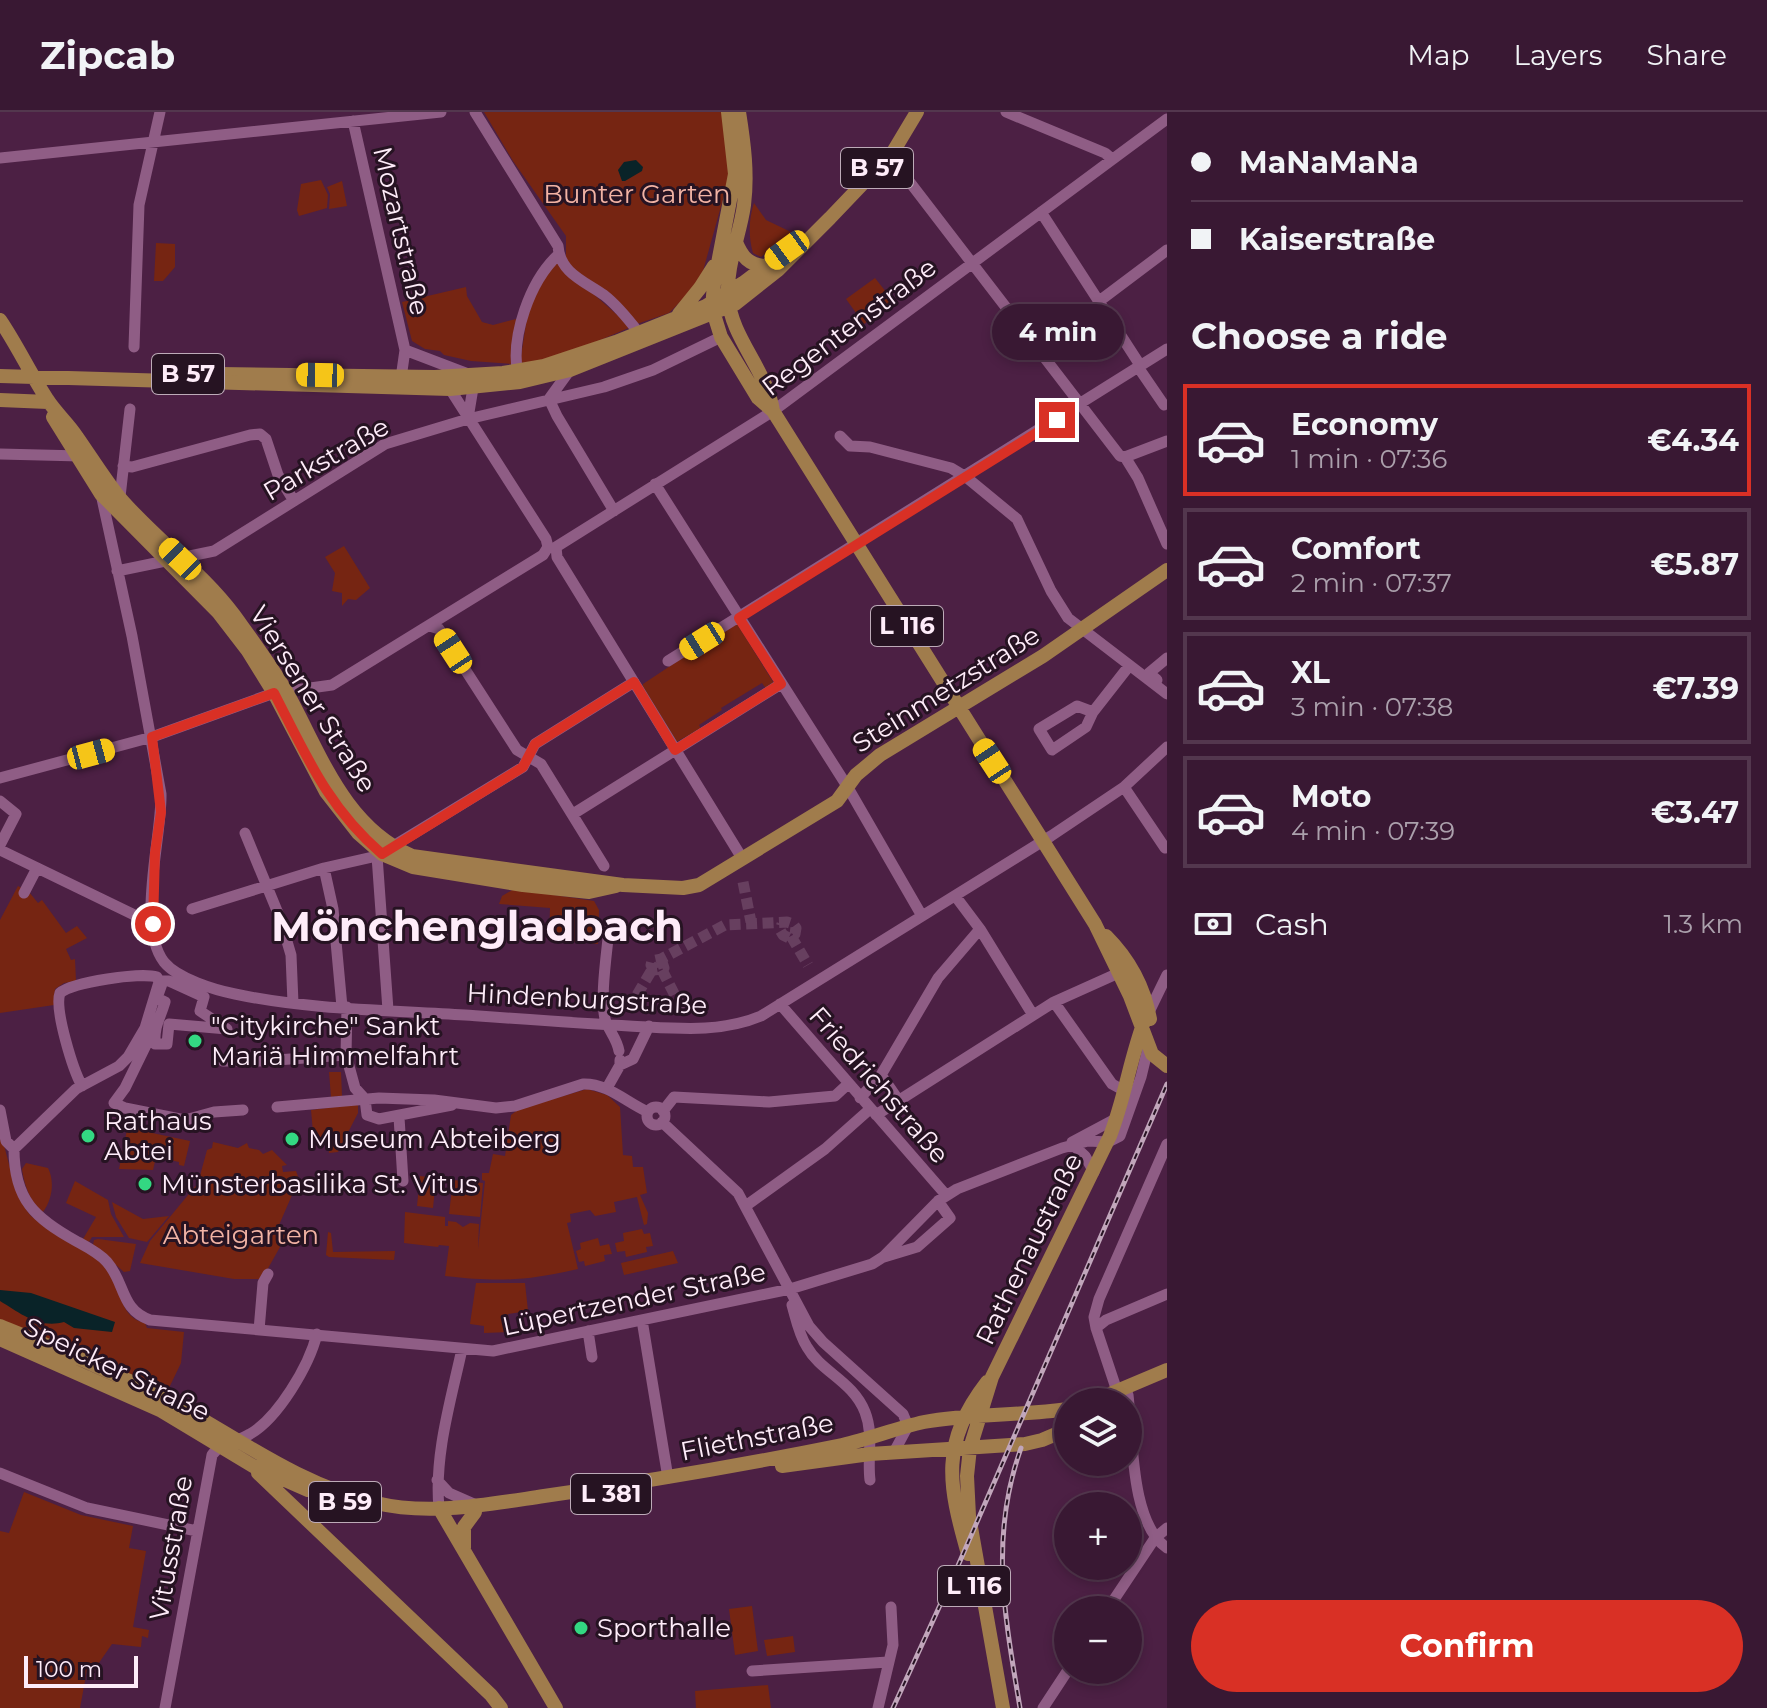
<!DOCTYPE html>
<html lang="en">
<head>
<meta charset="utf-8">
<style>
	body { margin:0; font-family:Montserrat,sans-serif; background:#40213b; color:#f1f3f6; height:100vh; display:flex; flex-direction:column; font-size:30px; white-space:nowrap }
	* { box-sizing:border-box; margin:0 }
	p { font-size:26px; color:#aba0ac }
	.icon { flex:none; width:44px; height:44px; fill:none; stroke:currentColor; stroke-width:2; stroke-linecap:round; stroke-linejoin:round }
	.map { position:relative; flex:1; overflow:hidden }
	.side { display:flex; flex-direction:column; background:#391833; width:600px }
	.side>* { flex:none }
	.top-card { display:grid; align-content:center; height:176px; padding:0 24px; background:#391833 }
	.tools { position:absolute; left:1054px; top:1276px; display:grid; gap:16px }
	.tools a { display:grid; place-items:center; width:88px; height:88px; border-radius:50%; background:#391833; box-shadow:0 4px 12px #0003,0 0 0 2px #53374e; font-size:40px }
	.scale { position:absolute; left:24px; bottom:20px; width:114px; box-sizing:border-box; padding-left:8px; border:4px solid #feecf9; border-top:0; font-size:22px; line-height:28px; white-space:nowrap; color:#feecf9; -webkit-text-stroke:6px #261322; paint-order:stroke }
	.end { position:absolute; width:36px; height:36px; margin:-18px; border:10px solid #d93025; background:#fff; box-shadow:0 0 0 4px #fff }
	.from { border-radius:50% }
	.bubble { position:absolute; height:56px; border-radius:28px; background:#391833; box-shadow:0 4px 12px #0003,0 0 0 2px #53374e; font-size:26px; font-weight:700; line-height:56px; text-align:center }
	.car { position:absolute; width:24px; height:48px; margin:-24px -12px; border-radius:10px; box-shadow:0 0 6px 2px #0007; background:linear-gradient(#f5c518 24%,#345 0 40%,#f5c518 0 76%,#345 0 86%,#f5c518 0) }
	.top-card b { display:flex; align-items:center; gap:28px; height:76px; font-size:30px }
	.top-card b+b { border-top:2px solid #53374e }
	.top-card i { width:20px; height:20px; background:#f1f3f6 }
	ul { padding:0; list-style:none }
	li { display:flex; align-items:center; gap:24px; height:112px; margin:0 16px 12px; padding:0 8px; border:4px solid #53374e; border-radius:0px }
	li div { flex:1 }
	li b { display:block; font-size:30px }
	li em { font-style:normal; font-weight:700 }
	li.active { border-color:#d93025 }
	li>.icon { width:72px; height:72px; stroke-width:1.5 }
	h2 { padding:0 24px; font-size:36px; line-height:96px }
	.pay { display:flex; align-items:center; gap:20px; height:88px; padding:0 24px; font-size:30px }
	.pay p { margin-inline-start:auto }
	.button { display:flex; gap:16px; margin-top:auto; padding:16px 24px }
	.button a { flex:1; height:92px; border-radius:48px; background:#d93025; color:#fff; font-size:32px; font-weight:700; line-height:92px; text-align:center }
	header { display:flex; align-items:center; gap:48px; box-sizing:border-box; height:112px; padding:0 40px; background:#391833; border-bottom:2px solid #53374e }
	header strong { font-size:38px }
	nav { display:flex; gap:44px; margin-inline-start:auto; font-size:28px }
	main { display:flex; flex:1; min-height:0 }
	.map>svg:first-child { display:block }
</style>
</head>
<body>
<header>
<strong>Zipcab</strong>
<nav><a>Map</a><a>Layers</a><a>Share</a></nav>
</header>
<main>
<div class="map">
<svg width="1167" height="1596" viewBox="0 0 1167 1596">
	<rect width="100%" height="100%" fill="#4c2044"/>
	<!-- green -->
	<path fill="#762512" d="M484 0H723L728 29V69L703 159 695 175 669 201 637 212 566 150V124L513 49Z
		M321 68 328 83 327 96 299 104 297 98 301 72Z
		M342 69 347 94 329 97 330 82 327 75Z
		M754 91 766 108 791 120 761 145 753 141C748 124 749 106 754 91Z
		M156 131 175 132V155L163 169H154Z
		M558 151 631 215C600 228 553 250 520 251L528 198 551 154Z
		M875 166 894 190 864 212 846 187Z
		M466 175 467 184 482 210 493 213 516 207 517 217 512 252 471 249 444 243 440 239 425 237 412 229 402 190Z
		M344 434 370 476 356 488 348 487 342 494V481L332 479 335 461 325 445Z
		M737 512 775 573 767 578 762 571 721 596 722 598 699 613 701 617 676 630 642 575 643 572 732 513Z
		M18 774 29 780 38 791 42 788 66 821 77 814 87 826 66 837 71 848 75 847 76 869 64 871 55 877 54 893 0 901V808Z
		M514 777 594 789 599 798 598 832 549 827 550 796 499 792 502 784Z
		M329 960H341L342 984 331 985Z
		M587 977 607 983 620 995 623 1043 632 1044 633 1055H643L647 1081 640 1083 648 1101 647 1112 644 1113 637 1085 614 1090 616 1100 595 1104 590 1098 570 1102 571 1110 567 1111 578 1157C526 1169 498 1170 445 1164L449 1134 439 1133 438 1135 404 1131 405 1100 445 1105V1114H448V1109L456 1110 463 1115 470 1111 479 1112 478 1137 485 1069 482 1068V1061H489L493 1042 505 1044 511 1003 519 997Z
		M358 992V1001L338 1040 329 1041 328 1030 314 1031 311 998Z
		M128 1013 143 1016V1019L190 1029 184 1054 179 1053V1050L156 1045 153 1058 119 1057Z
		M0 1021C10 1048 12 1081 31 1104 56 1124 92 1136 111 1162 123 1180 119 1205 145 1211L147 1216 184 1220 181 1251 167 1280 0 1210Z
		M213 1030 238 1036 247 1031 249 1036 259 1038 263 1042 272 1038 287 1053 282 1054 283 1060 296 1059 299 1067 279 1113 289 1119 262 1167H234L140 1151 150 1129 198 1071 207 1038 212 1036Z
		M26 1051 48 1056C55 1070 52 1088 43 1100 30 1091 24 1072 22 1057Z
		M420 1064 436 1066 433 1096 417 1094Z
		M453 1068 483 1071 480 1105 449 1102Z
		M75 1069 108 1088 111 1102 124 1125H92L89 1130 83 1127 96 1105 66 1091Z
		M112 1090 143 1107 169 1104 147 1130 129 1126 116 1105Z
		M642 1117 644 1122 650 1121 653 1134 646 1135 647 1140 626 1145 625 1139 617 1140 615 1131 624 1129 623 1121Z
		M328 1120 331 1121 333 1140 395 1139 394 1148 329 1145 326 1143Z
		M598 1126 600 1134 609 1132 612 1142 604 1143 605 1149 585 1154 584 1149 579 1150 576 1139 581 1137 580 1131Z
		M98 1127 136 1132 130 1159 124 1160 93 1133 94 1128Z
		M673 1139 678 1151 624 1163 621 1151Z
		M476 1171H525L528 1199 508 1202 510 1220 484 1221V1214L470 1212Z
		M24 1380 81 1403 133 1414 129 1436 146 1439 133 1515 149 1518 148 1526 142 1524 141 1535 112 1532 94 1558H87L80 1596H0V1419L9 1421Z
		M752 1494 758 1539 735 1543 729 1497Z
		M793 1524 795 1540 767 1544 764 1528Z
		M768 1573 771 1596H696L695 1579Z"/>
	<!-- water -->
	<path fill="#092328" d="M636 48 643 55 642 59 625 69H622L618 58 624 50Z
		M0 1178 31 1181 115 1210 112 1220 74 1216 64 1210C39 1217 20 1201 0 1189Z"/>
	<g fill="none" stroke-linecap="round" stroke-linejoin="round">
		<!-- minor-tunnel -->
		<path stroke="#673f5f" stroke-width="11" stroke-dasharray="11 5.5" stroke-linecap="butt" d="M743 770 751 810
			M791 824 808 853
			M661 847 664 856 655 858 651 853 652 849 661 847 725 813 787 810 793 812 796 816 795 822 789 826 783 823 780 818 782 812
			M662 858 684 901
			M637 883 653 856"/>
		<!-- minor -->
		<path stroke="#8f5d85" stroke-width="11" d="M475 0 558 134C560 161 584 169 604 183 617 193 629 208 639 221
			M1006 0 1105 41 1112 47
			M353 9 405 238 401 266
			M889 43 1120 344 1125 345 1138 366 1167 432
			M0 46 441 0
			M1041 100 1140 253
			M1098 190 1167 138
			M134 235 139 93 160 0
			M405 238 468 262
			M1138 255 1164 293
			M518 263C510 225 530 169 558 143
			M549 287 557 304 614 399
			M549 287 570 258
			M468 306 473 276
			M840 324 850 334 870 335 951 356 966 365 1017 407 1051 479 1068 506 1167 582
			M0 342 81 344
			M1125 345 1167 329
			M123 354 132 355 250 323 260 322 266 327 278 363 294 389
			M655 372 847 674 922 804
			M101 382 132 524 161 682C162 726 136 813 164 850 178 867 215 878 235 882 310 898 389 898 465 903 520 907 574 911 629 914 674 916 718 922 761 904L1051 724 1124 675 1167 635
			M120 385 130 297
			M117 459 214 439 385 332 468 307 604 275 653 258 721 225
			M430 514 439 517 517 638 541 652 604 754
			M668 549 1167 237
			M1157 568 1149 561 1167 546
			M1093 600 1077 594 1039 617 1052 638 1086 615 1093 600 1129 554
			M0 666 152 625 274 581 332 573 543 443 548 435 546 427 450 277
			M1124 675 1165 736
			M0 689 16 702 0 733
			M573 702 781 572
			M245 721 280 806
			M0 738 153 812
			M377 744 388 898
			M742 746 557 445 556 435 773 299 1167 7
			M324 756 333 797 342 895
			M24 781 37 756
			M956 785 980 817 1033 903
			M192 797 324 756 377 744 523 655 535 632 634 570
			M281 809 291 843 293 891
			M609 817C607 840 599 890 606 910 610 920 617 927 619 939
			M157 865 159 870 145 916 147 931 125 976 114 991 125 996 185 1008 214 1000 243 998
			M163 869H169L204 885 200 899 227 917 169 912 167 932H155C154 913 160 907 165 890L157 886Z
			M1054 890 1112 972 1123 978
			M780 892 946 1083
			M1148 902 1167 863
			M145 916 128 945 119 954 76 977 14 1037C14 1088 35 1106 76 1129 87 1135 99 1141 107 1150 126 1172 120 1197 150 1208L493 1239 790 1177 872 1152 883 1145 938 1089 957 1077 1062 1036 1088 1029 1108 1030 1120 1024 1141 965 1149 932
			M346 943 347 895
			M223 949H263L346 943 355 976 365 987
			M620 953 633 947 649 914
			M881 963 899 989
			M82 974C73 958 54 897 60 881 73 870 141 860 157 865
			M607 976 620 953V948
			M860 986 881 963 938 866 980 817
			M365 987 367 1003 379 1007 452 993
			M277 995 379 986 434 988 496 996 515 994 583 972C607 971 626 990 648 1000
			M647 1004a9 9 0 1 1 18 0a9 9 0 1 1-18 0Z
			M0 998 6 1029 14 1037
			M663 999 674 985 769 990 835 984 848 972
			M876 1003 1054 890 1123 859
			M399 1005 403 1069
			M662 1010 738 1081 809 1214 823 1230 903 1302 908 1314 894 1340
			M1072 1030 1117 1006
			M1073 1033 1085 1044 1094 1060
			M747 1093 825 1037 870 997
			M884 1145 917 1135 950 1106 938 1089
			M792 1193C796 1207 799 1223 807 1235 821 1260 853 1269 865 1300 874 1323 867 1345 870 1368
			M642 1208 668 1366
			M1096 1216 1106 1208 1167 1182
			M259 1218 263 1171 268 1162
			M588 1219 592 1245
			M1117 1279 1096 1216 1094 1205 1099 1187 1167 1032
			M1128 1283C1133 1325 1130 1411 1167 1436
			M0 1361 87 1396 197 1419
			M437 1368 449 1381 474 1392
			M439 1396C434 1343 451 1288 462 1237
			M1107 1498 1155 1426 1167 1416
			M752 1559 888 1550
			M165 1596 212 1343C222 1329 236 1331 250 1322 278 1306 309 1254 317 1222
			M878 1596 893 1533 891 1495
			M1043 1596 1068 1558"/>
		<!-- major -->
		<path stroke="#a07c4c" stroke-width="14" d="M728 0 735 62 714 172 712 196 721 225 758 286 773 299
			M739 0C744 31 748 62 744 93 740 123 726 154 728 185 731 226 767 258 773 299L1095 812 1130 884 1152 942 1167 954
			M736 130C742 145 749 153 765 154
			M679 202 700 176 714 154
			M0 208C17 233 30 261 47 287 55 300 68 311 77 325 91 345 104 366 119 385 155 427 201 459 234 503 252 528 270 552 286 579 320 640 343 714 412 744L623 773 683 776 699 773 837 689 856 663 880 643 1043 544 1167 458
			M219 262 435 265 503 261 544 254 616 230 706 194 743 171 791 135
			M0 264 450 277 520 270 570 258 735 192 778 158 830 106 893 40 917 0
			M0 288 48 290
			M53 305 101 382 218 500 248 539 274 581 326 680 358 721 382 742 413 755 523 773 589 780 616 774
			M1106 824C1129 847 1144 874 1150 907
			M0 1214C56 1237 112 1259 166 1287 237 1325 296 1372 376 1391 430 1404 490 1392 544 1384 644 1370 743 1353 842 1333 870 1327 896 1316 924 1310 971 1301 1020 1304 1068 1297
			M0 1227 160 1298 253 1354 308 1378
			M1091 1290 1167 1258
			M782 1354 870 1342 1025 1332 1042 1328 1068 1317
			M258 1361 491 1583 501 1596
			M439 1396 556 1596
			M464 1436V1415L475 1400
			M968 1442C948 1372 940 1331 987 1270
			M1003 1596 969 1404 967 1364 970 1336 992 1265 1110 1024C1126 983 1131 940 1148 899"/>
		<!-- rail casing -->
		<g stroke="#c1a6bb" stroke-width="5">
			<path id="rail" d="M893 1596 957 1456 1167 972
				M1020 1596C1005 1505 989 1426 1021 1336"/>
		</g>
		<!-- rail -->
		<use href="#rail" stroke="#261322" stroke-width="2" stroke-dasharray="6" stroke-linecap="butt"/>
	</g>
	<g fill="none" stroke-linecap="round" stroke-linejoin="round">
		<!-- route -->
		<path stroke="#d93025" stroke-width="10" d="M153 812 155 741 161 700 152 625 274 581C306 643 328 696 382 742L523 655 535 632 634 570 675 638 776 575 781 572 739 506 1057 308"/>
	</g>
	<!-- markers -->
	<g fill="#33d882" stroke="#261322" stroke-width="3">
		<circle cx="195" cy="929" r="8"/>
		<circle cx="88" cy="1024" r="8"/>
		<circle cx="292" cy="1027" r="8"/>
		<circle cx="145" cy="1072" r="8"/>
		<circle cx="581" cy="1516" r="8"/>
	</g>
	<g text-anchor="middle" stroke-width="6" stroke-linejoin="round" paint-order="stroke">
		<!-- shield labels -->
		<g fill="#261322" stroke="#bdabb8" stroke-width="2">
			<rect x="841" y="36" width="72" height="40" rx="6"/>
			<rect x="152" y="242" width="72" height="40" rx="6"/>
			<rect x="871" y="494" width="72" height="40" rx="6"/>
			<rect x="571" y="1362" width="80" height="40" rx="6"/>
			<rect x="309" y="1370" width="72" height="40" rx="6"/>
			<rect x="938" y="1454" width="72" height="40" rx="6"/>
		</g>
		<g font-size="24" font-weight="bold" fill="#feecf9">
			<text x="877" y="64">B 57</text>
			<text x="188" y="270">B 57</text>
			<text x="907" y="522">L 116</text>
			<text x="611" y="1390">L 381</text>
			<text x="345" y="1398">B 59</text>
			<text x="974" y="1482">L 116</text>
		</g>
		<!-- park labels -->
		<g font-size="26" fill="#f2b3a4" stroke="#261322">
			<text x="637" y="91">Bunter Garten</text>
			<text x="241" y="1132">Abteigarten</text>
		</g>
		<!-- street labels -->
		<g font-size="26" fill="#feecf9" stroke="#261322">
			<text transform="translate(401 119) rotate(77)" y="9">Mozartstraße</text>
			<text transform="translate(849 215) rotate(-37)" y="9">Regentenstraße</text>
			<text transform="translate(326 347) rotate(-30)" y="9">Parkstraße</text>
			<text transform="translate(946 577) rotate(-32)" y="9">Steinmetzstraße</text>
			<text transform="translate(313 587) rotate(58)" y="9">Viersener Straße</text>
			<text transform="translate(587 887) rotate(3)" y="9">Hindenburgstraße</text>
			<text transform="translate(879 973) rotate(49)" y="9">Friedrichstraße</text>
			<text transform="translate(1029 1137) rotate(-64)" y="9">Rathenaustraße</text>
			<text transform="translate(634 1187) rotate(-12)" y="9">Lüpertzender Straße</text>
			<text transform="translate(117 1257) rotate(26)" y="9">Speicker Straße</text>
			<text transform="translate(757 1325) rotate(-11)" y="9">Fliethstraße</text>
			<text transform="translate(171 1436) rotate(-80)" y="9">Vitusstraße</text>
		</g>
		<!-- poi labels -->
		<g font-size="26" fill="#feecf9" stroke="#261322" text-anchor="start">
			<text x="211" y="923">"Citykirche" Sankt<tspan x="211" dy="30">Mariä Himmelfahrt</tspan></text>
			<text x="104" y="1018">Rathaus<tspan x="104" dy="30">Abtei</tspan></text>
			<text x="308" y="1036">Museum Abteiberg</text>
			<text x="161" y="1081">Münsterbasilika St. Vitus</text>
			<text x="597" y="1525">Sporthalle</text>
		</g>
		<!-- town labels -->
		<g font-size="42" font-weight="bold" fill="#feecf9" stroke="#261322">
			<text x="477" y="829">Mönchengladbach</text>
		</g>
	</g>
</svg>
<div class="tools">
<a><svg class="icon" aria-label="layers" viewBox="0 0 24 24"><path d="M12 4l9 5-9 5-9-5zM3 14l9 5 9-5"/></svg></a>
<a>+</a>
<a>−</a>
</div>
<div class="scale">100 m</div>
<i class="end from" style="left:153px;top:812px"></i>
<i class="end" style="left:1057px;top:308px"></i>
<div class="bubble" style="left:992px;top:192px;width:132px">4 min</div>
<i class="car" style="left:787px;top:138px;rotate:234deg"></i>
<i class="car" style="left:320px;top:263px;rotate:271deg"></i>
<i class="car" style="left:180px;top:447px;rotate:314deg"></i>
<i class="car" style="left:702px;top:529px;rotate:238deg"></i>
<i class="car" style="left:453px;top:539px;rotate:327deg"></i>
<i class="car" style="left:91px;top:642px;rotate:75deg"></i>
<i class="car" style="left:992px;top:649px;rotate:327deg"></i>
</div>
<section class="side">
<div class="top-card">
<b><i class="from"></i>MaNaMaNa</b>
<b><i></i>Kaiserstraße</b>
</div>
<h2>Choose a ride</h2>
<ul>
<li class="active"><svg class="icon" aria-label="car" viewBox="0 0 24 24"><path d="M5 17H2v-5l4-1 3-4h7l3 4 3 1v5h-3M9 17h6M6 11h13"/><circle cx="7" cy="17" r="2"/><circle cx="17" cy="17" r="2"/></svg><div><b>Economy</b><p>1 min · 07:36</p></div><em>€4.34</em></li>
<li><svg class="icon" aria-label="car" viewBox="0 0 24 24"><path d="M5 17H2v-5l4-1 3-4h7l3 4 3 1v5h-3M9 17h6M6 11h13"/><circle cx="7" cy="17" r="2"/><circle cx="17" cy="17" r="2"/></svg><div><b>Comfort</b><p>2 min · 07:37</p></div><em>€5.87</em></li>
<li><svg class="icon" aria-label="car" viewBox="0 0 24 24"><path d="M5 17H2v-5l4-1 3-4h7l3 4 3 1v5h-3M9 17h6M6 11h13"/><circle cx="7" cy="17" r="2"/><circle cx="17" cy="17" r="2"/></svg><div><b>XL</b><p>3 min · 07:38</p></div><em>€7.39</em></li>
<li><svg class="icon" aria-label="car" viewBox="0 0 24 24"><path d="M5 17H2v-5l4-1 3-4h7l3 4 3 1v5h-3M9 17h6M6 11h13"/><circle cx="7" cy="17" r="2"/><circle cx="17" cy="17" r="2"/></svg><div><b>Moto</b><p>4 min · 07:39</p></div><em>€3.47</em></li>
</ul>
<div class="pay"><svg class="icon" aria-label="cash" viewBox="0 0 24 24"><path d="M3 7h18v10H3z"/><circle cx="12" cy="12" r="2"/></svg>Cash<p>1.3 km</p></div>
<div class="button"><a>Confirm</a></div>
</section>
</main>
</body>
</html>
